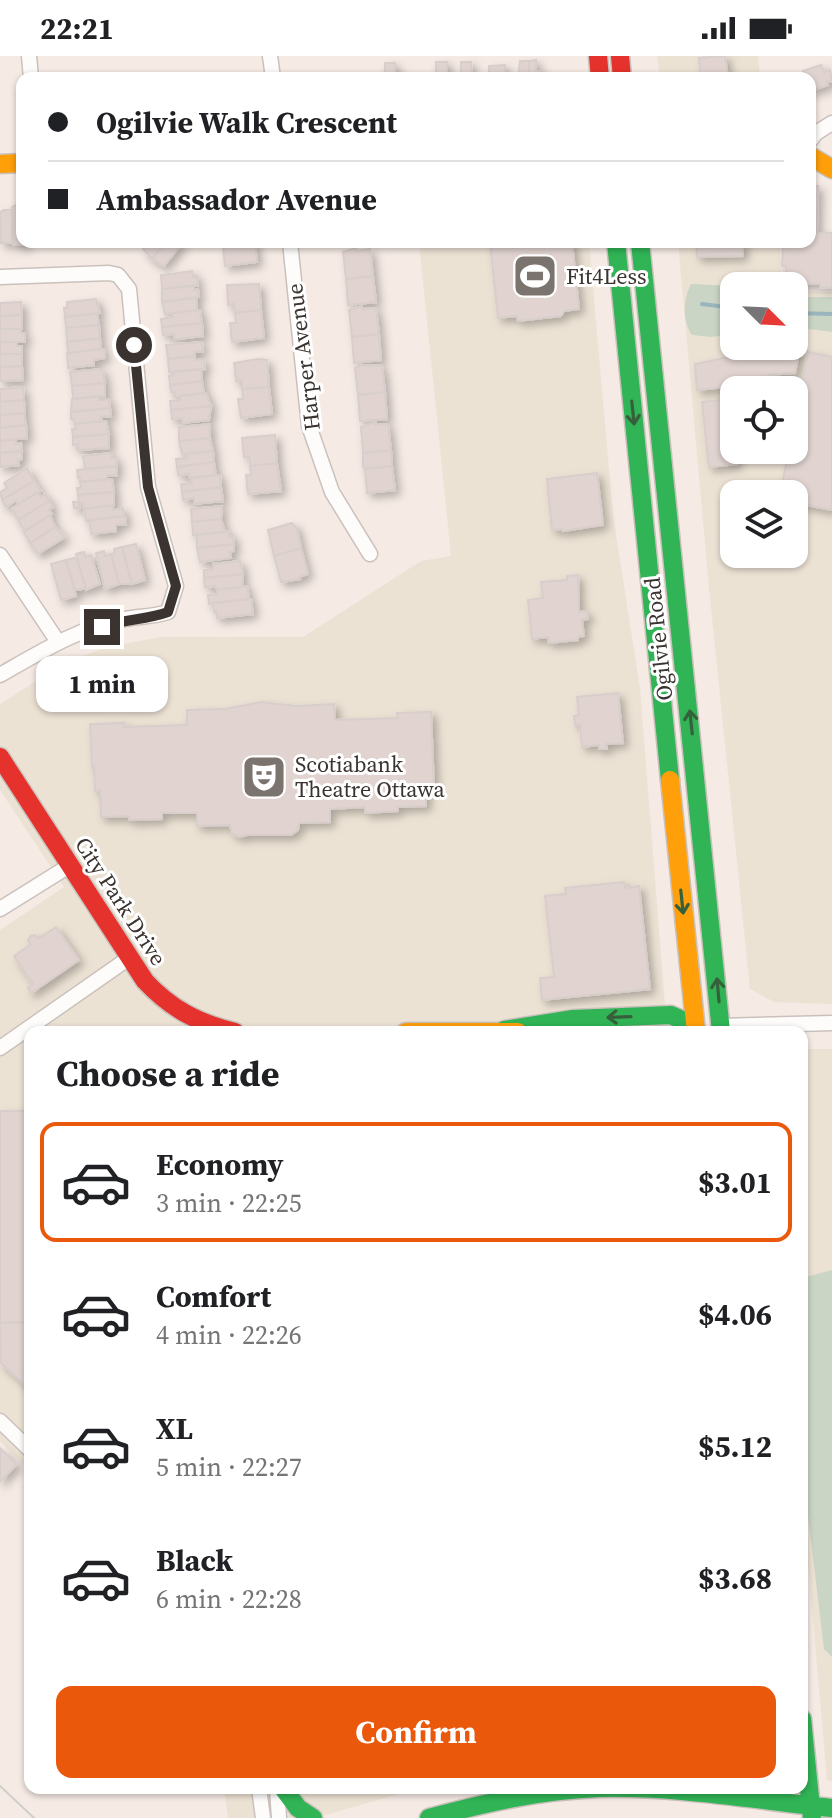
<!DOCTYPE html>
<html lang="en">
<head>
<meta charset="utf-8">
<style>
	body { margin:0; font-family:"Source Serif 4",serif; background:#f2f2f2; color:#202124; height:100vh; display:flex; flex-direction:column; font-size:30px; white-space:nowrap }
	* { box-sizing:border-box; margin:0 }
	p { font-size:26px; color:#757577 }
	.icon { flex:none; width:44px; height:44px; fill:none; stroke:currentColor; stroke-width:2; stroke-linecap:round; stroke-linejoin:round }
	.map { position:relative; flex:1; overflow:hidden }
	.side { position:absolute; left:24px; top:970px; width:784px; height:768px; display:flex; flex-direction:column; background:#fff; border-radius:16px; box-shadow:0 2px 6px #0004 }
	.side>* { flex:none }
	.top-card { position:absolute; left:16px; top:16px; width:800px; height:176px; border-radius:16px; box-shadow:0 2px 6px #0004; display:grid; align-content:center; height:176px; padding:0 32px; background:#fff }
	.needle { width:52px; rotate:114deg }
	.fabs { position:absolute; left:720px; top:216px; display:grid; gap:16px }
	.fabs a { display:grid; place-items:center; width:88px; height:88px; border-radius:16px; background:#fff; box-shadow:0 2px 6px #0004; font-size:40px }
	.end { position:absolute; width:36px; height:36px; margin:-18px; border:10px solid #3a332f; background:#fff; box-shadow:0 0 0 4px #fff }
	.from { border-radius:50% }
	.bubble { position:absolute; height:56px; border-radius:16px; background:#fff; box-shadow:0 2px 6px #0004; font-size:26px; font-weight:700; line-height:56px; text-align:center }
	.top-card b { display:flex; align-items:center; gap:28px; height:76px; font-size:30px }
	.top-card b+b { border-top:2px solid #e0e0e0 }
	.top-card i { width:20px; height:20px; background:#202124 }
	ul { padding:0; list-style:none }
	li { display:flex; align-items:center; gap:24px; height:120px; margin:0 16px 12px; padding:0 16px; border:4px solid transparent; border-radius:16px }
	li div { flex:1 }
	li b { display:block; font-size:30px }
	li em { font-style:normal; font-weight:700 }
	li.on { border-color:#ea580c }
	li>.icon { width:72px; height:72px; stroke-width:1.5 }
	h2 { padding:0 32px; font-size:36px; line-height:96px }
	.cta { display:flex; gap:16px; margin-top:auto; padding:16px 32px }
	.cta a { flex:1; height:92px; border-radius:16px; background:#ea580c; color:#fff; font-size:32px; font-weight:700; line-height:92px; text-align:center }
	.status { display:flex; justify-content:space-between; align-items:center; height:56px; padding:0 40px; background:#fff; direction:ltr }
	.status svg { height:22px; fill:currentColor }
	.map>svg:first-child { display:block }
</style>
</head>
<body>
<div class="status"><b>22:21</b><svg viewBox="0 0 49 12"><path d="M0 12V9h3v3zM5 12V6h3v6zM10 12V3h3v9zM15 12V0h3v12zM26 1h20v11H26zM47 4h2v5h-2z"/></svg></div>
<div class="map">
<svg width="832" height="1762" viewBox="0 0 832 1762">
	<defs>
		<filter id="shadow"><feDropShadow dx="4.5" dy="4.5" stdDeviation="4" flood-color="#0004"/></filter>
	</defs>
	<rect width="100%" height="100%" fill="#f5eae4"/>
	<!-- commercial -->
	<path fill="#ece2d4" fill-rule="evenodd" d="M657 0H758L760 22H660Z
		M419 186H589L613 459 640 632 667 976H30V1415L0 1385V874L64 831 0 734V648L66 606 107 591 161 581H303L421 505 451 500Z
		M678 186H780L781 230H734V290H794V235L832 236V948L774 946 750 933 709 532ZM734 334H794V394H734ZM734 438H794V498H734Z
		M802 993H832V1725L827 1724 802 1439Z
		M224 1732H420L315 1762H228Z"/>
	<!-- green -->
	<path fill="#cad5c5" d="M691 228 734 230V278L711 281 692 279C682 265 683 243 691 228Z
		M794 241H832V276L794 271Z
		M832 1214V1601L824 1593 802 1410V1222Z"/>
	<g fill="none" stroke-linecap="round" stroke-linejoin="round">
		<!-- stream -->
		<path stroke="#9bb5bd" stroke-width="4" d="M702 248 734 252
			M794 257 832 258"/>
	</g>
	<!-- building -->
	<path fill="#e0d3d0" stroke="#d8cecb" stroke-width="2" filter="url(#shadow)" d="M725 0 728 22H701L699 2Z
		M536 4V15H542V22H529V5Z
		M520 5H529V22H518Z
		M436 6H447V22H431L430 18H436Z
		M461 6H471L472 22H459V18H461Z
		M385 7H395V17H401V22H385Z
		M505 9V22H489V10Z
		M821 9 824 16 830 14 832 25 827 26 828 29 810 35V22H805L803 15Z
		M810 130H818L817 177H832V232L820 231V228L785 227 786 210H782L783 186H810Z
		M16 149H22V186H27V189H13L12 151Z
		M4 154H12V186L10 187H1L0 156Z
		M149 186H166L152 203 143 193Z
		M166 186H183L164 210 152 203Z
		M227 186H255L257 206 225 210 223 191H228Z
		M490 186H572L579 253 564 255 561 260 518 265 517 260 498 262Z
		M696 186H743V200L697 201Z
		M356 192V195L370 193 373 220 346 223 343 196Z
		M192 215 193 221H197L198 229 162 233 161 219Z
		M373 220 376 246 348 249 346 223Z
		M259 228 261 254 235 257 234 248 228 249 227 229Z
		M194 230V234L198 233 199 241 162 246V233Z
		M196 242 197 254 165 258 162 246Z
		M96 243 100 257 65 261 64 252H67V246Z
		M21 246 22 259 0 260V247Z
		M362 250V253L376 252 379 278 352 281 349 254Z
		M200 254 202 267 162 271 161 263 173 261 172 257Z
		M261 254 264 282 232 286 230 267H236L235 257Z
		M97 257 99 269 66 272 65 261Z
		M22 259V273H0V260Z
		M202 267 203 280 178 283H175L174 278 163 279 162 271Z
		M99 269 100 282 67 286 66 272Z
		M0 273H21V277H25V286H0Z
		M379 278 381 304 354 307 352 281Z
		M100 282 101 293 68 297 67 286Z
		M0 286H17V290H22V298H0Z
		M202 286 203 295 194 296 195 300 168 303 166 289Z
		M800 291 795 317 768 319 769 327 697 334 695 308 757 295Z
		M104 293 105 302 94 304V309L68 312 67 297Z
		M808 296 832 301V454L794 447V438H780L789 394H794V366Z
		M0 298H22V310L0 311Z
		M195 300V304L204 303 205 313 169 316 168 303Z
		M258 303 267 304 269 331 242 333V324L236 325 234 307Z
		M363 309 382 310 385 336 358 339 355 312Z
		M22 310 23 324 0 325V311Z
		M102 313 105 327 72 330 70 316Z
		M201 313 202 325 170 329 169 320H173V316Z
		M202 325 204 337 175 341V336H171L170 329Z
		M105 327V340L73 343 72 330Z
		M23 331 24 344 0 346V333Z
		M269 331 272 358 241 362 238 343H243L242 333Z
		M385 336 387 363 360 365 358 339Z
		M206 337 211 350 171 354 170 345 180 344V340Z
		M99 340V344L109 343 110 352 71 356 72 343Z
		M730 343 737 408 709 411 702 346Z
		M24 344 25 357 0 359V346Z
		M211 350 209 364 183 367 182 362 172 363 171 354Z
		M110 352 111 360 101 361 102 365 75 368 74 363H71V356Z
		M24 357 26 369 0 372V359Z
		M106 365 109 378 73 381 72 373H76L75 368Z
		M376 366V369L388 368 391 394 363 397 361 371Z
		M210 368V382L179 385V371Z
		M26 369 27 382 0 385V372Z
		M109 378V392L78 394V388L73 389V381Z
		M275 379 277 407 250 410 249 400 244 401 242 382Z
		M210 382 213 395 182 398 179 385Z
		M16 383V388L21 387 22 395 0 397V385Z
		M391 394 392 410 365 413 363 411V397Z
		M22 395V403L18 404 19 409 0 411V397Z
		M213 395 214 406 177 411 176 403 187 402 186 398Z
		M111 397 112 402H116L117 410 85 413 83 400Z
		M214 406 216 419 189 422V418L178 419 177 411Z
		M277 407 281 435 248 438 246 419H251L250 410Z
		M116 410 117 419 107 420V423L80 426V421L78 422 77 414Z
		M392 410 395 434 367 437 365 413Z
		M27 412 34 425 2 444 0 436 7 432 4 427Z
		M597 417 603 469 563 475V473L552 474 547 423Z
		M220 419 221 431 182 436 181 428 192 427 191 422Z
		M112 423 114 436 78 439 77 432H81L80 426Z
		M34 425 41 435 18 448 16 445 6 451 2 444Z
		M221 431 223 445 194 448V442L183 444 182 436Z
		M38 436 41 441 45 438 49 445 18 464 12 452Z
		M114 436V449L84 453 83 447H79L80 452H74L73 446H79L78 439Z
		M49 445 53 451 49 453 52 458 26 474 22 471 18 464Z
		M112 449 113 454 123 452 124 460 86 465 84 453Z
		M222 450 221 463 192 466 191 453Z
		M50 459 55 471 30 487 24 476Z
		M125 460 126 468 116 469V475L91 478 89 464Z
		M221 463 225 476 193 479 192 466Z
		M292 467 297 473 301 492 274 500 268 474Z
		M55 471 65 481 38 498 30 487Z
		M228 475 229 481 233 480 234 488 197 492V479Z
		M136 488 145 524 132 528 122 491Z
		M234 488V495L230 496 231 502 200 506 197 492Z
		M122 491 132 528H119L111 498 115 497 114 493Z
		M301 492 308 518 299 521 300 523 281 526 274 500Z
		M104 495 105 500 111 498 119 528 105 533 96 497Z
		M84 496 86 501 91 499 100 528 86 534 76 498Z
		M74 502 77 503 86 532 78 534H75L66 504Z
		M66 504 76 540 61 544 51 508Z
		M240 505 243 518 204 522V514L213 513V508Z
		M243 518 242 531 217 534 215 530 205 531 204 522Z
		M578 519 579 556 587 555 588 563 582 564 584 580 578 581V584L549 587 548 581 532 583 528 544 543 542 541 526 567 524V520Z
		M247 530 249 543 209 548 208 539 217 538V534Z
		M251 543 253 558 217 562 216 555 214 556 213 547Z
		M618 637 623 687 606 688 607 693H599V689L582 691 580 668 575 669 574 660 579 659 577 641Z
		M261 646 296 650 334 648 335 664 398 662 397 657 431 656 434 732H426V750L398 751V755L365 757V751L330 753V766L299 767 298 774 291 779H247L240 781 232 778 230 769 197 770V757H162V763L129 764V760L101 761 100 734 95 735 94 710 92 711 90 668 124 667V671L187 669V654L225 653Z
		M624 826 625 832 639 830 650 933 542 944 540 922 554 921 545 840 566 838 565 832Z
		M56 871 79 904 31 937 28 932 33 928 14 900 30 889 28 884 31 880 35 879 39 882Z
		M0 1055H30V1266L0 1267Z
		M30 1266V1329L24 1328 1 1307 0 1272V1267Z
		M0 1392 17 1408 0 1426Z"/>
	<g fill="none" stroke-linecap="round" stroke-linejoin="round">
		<!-- street casing -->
		<g stroke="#cac1bc" stroke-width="17">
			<path id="street" d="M29 0 31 22
				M270 0 273 22
				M810 85 816 77 832 67
				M290 186 309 370 332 436 370 498
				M0 221 109 217 118 219 129 233 148 431 176 530 168 556C153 561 140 560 125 563 82 570 37 598 0 619
				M0 499 58 586
				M0 853 69 810
				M720 970 832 967
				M0 992 129 902
				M0 1365 30 1394
				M259 1732 263 1762
				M277 1732 279 1762"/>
		</g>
		<!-- fast casing -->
		<g stroke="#cac1bc" stroke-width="21">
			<path id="fast" d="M616 186 670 724
				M640 186 721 976
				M504 974 573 963 671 959 695 970
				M802 1663 812 1762
				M283 1732 298 1752 313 1762
				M429 1762C485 1747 541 1734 599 1732 676 1730 755 1744 832 1752"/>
		</g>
		<!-- slow casing -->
		<g stroke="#cac1bc" stroke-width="21">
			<path id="slow" d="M810 100 832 113
				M0 108 22 107
				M670 724 696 976
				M406 976H518"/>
		</g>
		<!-- jam casing -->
		<g stroke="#cac1bc" stroke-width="21">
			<path id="jam" d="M598 0 600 22
				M620 0 622 22
				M0 701 145 925C171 953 198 967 235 976"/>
		</g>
		<!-- street -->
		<use href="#street" stroke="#fefcfb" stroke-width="14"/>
		<!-- fast -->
		<use href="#fast" stroke="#30b455" stroke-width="18"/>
		<!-- slow -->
		<use href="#slow" stroke="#ff9f0a" stroke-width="18"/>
		<!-- jam -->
		<use href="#jam" stroke="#e5322d" stroke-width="18"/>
		<!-- tram -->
		<path stroke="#cfccca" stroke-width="2" d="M0 1730 34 1762"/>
	</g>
	<!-- one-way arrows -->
	<defs><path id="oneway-shaft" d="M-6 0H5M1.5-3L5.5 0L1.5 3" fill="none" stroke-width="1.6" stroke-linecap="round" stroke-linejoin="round" transform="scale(2)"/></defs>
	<g stroke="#36603c">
		<use href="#oneway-shaft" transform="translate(633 357) rotate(84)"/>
		<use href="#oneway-shaft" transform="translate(691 666) rotate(-96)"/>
		<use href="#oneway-shaft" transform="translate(682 846) rotate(84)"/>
		<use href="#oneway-shaft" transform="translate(718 934) rotate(-95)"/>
		<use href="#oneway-shaft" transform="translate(619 961) rotate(178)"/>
	</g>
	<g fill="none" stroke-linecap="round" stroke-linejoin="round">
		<!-- route -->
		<path stroke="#3a332f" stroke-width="10" d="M102 571C124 563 146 564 168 556L176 530 148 431 134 289"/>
	</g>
	<!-- icons -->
	<defs>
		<g id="stadium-square" transform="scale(2.3)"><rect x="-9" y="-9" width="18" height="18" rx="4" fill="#7b736e" stroke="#fff"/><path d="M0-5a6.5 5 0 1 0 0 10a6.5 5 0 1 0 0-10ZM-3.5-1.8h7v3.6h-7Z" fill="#fff"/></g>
		<g id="theatre-square" transform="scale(2.3)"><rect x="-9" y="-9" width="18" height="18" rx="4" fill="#7b736e" stroke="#fff"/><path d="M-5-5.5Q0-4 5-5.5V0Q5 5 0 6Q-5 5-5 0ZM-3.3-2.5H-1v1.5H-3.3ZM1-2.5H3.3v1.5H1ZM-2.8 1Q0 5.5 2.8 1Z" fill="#fff"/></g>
	</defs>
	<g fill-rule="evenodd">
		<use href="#stadium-square" x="535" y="220"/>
		<use href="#theatre-square" x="264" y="721"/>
	</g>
	<g text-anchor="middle" stroke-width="6" stroke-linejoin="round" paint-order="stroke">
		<!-- poi labels -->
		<g font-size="22" fill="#3a332f" stroke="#fff" text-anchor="start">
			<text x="566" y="228">Fit4Less</text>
			<text x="295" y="716">Scotiabank<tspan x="295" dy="25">Theatre Ottawa</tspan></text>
		</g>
		<!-- street labels -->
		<g font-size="22" fill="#3a332f" stroke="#fff">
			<text transform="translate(303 301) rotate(-97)" y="8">Harper Avenue</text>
			<text transform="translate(658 583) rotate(-96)" y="8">Ogilvie Road</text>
			<text transform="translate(121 845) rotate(57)" y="8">City Park Drive</text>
		</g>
	</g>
</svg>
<div class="fabs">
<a><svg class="needle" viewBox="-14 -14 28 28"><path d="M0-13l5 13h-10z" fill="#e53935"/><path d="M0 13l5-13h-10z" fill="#757577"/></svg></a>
<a><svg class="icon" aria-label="locate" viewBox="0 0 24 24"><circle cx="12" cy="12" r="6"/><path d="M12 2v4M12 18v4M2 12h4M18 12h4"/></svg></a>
<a><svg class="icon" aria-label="layers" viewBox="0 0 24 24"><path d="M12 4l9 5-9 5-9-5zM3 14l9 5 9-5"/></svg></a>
</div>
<i class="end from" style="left:134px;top:289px"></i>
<i class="end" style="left:102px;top:571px"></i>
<div class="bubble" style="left:36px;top:600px;width:132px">1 min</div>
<div class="top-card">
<b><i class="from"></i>Ogilvie Walk Crescent</b>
<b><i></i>Ambassador Avenue</b>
</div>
<section class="side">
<h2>Choose a ride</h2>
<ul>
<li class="on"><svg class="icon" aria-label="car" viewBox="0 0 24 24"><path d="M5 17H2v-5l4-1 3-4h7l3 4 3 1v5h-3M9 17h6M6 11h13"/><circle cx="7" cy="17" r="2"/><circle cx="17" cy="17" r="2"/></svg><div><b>Economy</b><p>3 min · 22:25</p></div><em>$3.01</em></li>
<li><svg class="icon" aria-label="car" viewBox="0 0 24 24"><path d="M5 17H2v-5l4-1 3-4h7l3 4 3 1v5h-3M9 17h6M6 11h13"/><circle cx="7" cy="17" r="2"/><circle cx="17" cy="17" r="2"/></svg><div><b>Comfort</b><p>4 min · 22:26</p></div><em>$4.06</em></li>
<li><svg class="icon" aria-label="car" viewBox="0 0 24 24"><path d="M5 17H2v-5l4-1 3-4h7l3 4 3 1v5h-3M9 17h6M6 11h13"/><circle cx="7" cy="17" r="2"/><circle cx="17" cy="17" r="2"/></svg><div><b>XL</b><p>5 min · 22:27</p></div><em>$5.12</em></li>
<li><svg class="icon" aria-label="car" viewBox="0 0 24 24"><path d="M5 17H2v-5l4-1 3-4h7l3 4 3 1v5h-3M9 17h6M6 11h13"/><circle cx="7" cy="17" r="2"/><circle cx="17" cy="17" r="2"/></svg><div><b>Black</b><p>6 min · 22:28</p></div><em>$3.68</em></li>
</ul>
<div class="cta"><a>Confirm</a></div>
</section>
</div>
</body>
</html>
